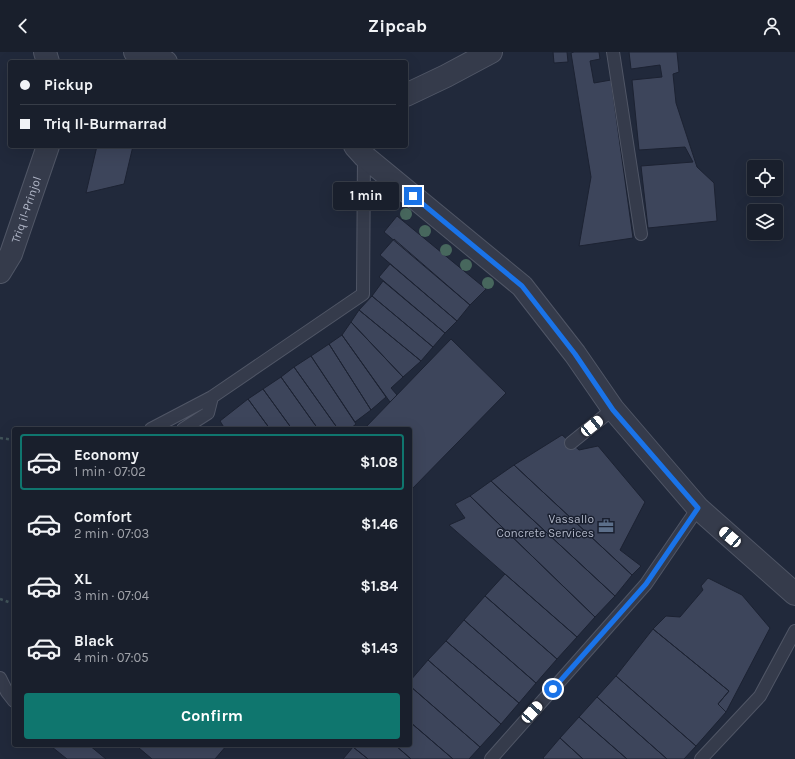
<!DOCTYPE html>
<html lang="en">
<head>
<meta charset="utf-8">
<style>
	body { margin:0; font-family:Karla,sans-serif; background:#222734; color:#f1f3f6; height:100vh; display:flex; flex-direction:column; font-size:15px; white-space:nowrap }
	* { box-sizing:border-box; margin:0 }
	p { font-size:13px; color:#9fa2a9 }
	.icon { flex:none; width:22px; height:22px; fill:none; stroke:currentColor; stroke-width:2; stroke-linecap:round; stroke-linejoin:round }
	.map { position:relative; flex:1; overflow:hidden }
	.sheet { position:absolute; left:12px; top:375px; width:400px; height:320px; display:flex; flex-direction:column; background:#191f2c; border-radius:4px; box-shadow:0 4px 16px #0002,0 0 0 1px #373d48 }
	.sheet>* { flex:none }
	.banner { position:absolute; left:8px; top:8px; width:400px; height:88px; border-radius:4px; box-shadow:0 4px 16px #0002,0 0 0 1px #373d48; display:grid; align-content:center; height:88px; padding:0 12px; background:#191f2c }
	.buttons { position:absolute; left:747px; top:108px; display:grid; gap:8px }
	.buttons a { display:grid; place-items:center; width:36px; height:36px; border-radius:4px; background:#191f2c; box-shadow:0 4px 16px #0002,0 0 0 1px #373d48; font-size:20px }
	.end { position:absolute; width:18px; height:18px; margin:-9px; border:5px solid #1a73e8; background:#fff; box-shadow:0 0 0 2px #fff }
	.from { border-radius:50% }
	.bubble { position:absolute; height:28px; border-radius:4px; background:#191f2c; box-shadow:0 4px 16px #0002,0 0 0 1px #373d48; font-size:13px; font-weight:700; line-height:28px; text-align:center }
	.car { position:absolute; width:12px; height:24px; margin:-12px -6px; border-radius:5px; box-shadow:0 0 3px 1px #0007; background:linear-gradient(#fff 24%,#345 0 40%,#fff 0 76%,#345 0 86%,#fff 0) }
	.banner b { display:flex; align-items:center; gap:14px; height:38px; font-size:15px }
	.banner b+b { border-top:1px solid #373d48 }
	.banner i { width:10px; height:10px; background:#f1f3f6 }
	ul { padding:7px 0 0; list-style:none }
	li { display:flex; align-items:center; gap:12px; height:56px; margin:0 8px 6px; padding:0 4px; border:2px solid transparent; border-radius:4px }
	li div { flex:1 }
	li b { display:block; font-size:15px }
	li em { font-style:normal; font-weight:700 }
	li.selected { border-color:#0f766e }
	li>.icon { width:36px; height:36px; stroke-width:1.5 }
	.action { display:flex; gap:8px; margin-top:auto; padding:8px 12px }
	.action a { flex:1; height:46px; border-radius:4px; background:#0f766e; color:#fff; font-size:16px; font-weight:700; line-height:46px; text-align:center }
	header { display:flex; justify-content:space-between; align-items:center; height:52px; padding:0 12px; background:#191f2c; font-size:18px; font-weight:700 }
	.map>svg:first-child { display:block }
</style>
</head>
<body>
<header><svg class="icon" aria-label="back" viewBox="0 0 24 24"><path d="M15 5l-7 7 7 7"/></svg>Zipcab<svg class="icon" aria-label="person" viewBox="0 0 24 24"><circle cx="12" cy="8" r="4"/><path d="M4 21q1-7 8-7t8 7"/></svg></header>
<div class="map">
<svg width="795" height="707" viewBox="0 0 795 707">
	<rect width="100%" height="100%" fill="#21293b"/>
	<!-- building -->
	<path fill="#3d455b" stroke="#1c2232" d="M553 0H567L568 10 554 11Z
		M574 0H599L600 7 590 9 594 31 611 28 633 186 579 194 591 125 571 1Z
		M629 0H677L679 20 673 22 676 51 697 115 714 131 717 169 648 176 641 114 693 110 685 95 639 98 632 28 662 25 660 13 631 17Z
		M97 94H133L124 132 86 141Z
		M397 164 486 237 470 253 384 180Z
		M394 187 470 253 457 269 380 203Z
		M390 212 457 269 445 281 379 225Z
		M383 229 445 281 433 295 372 244Z
		M372 244 433 295 421 309 359 258Z
		M359 258 421 309 403 325 351 270Z
		M351 270 403 325 391 336 397 343 390 350 342 283Z
		M342 283 386 345 371 358 329 292Z
		M451 287 506 341 410 439V377H364Z
		M329 292 371 358 355 370 311 304Z
		M311 304 356 372 350 377H338L294 315Z
		M294 315 338 377H318L281 325Z
		M281 325 318 377H292L263 337Z
		M263 337 292 377H270L248 347Z
		M248 347 270 377H225L220 369Z
		M562 383 579 398 598 394 645 450 620 498 641 514 632 523 514 413Z
		M514 413 632 523 615 544 491 429Z
		M491 429 615 544 595 565 470 444Z
		M470 444 595 565 577 585 449 473 465 466 455 452Z
		M505 522 577 585 557 607 485 544Z
		M708 526 742 543 770 576 726 660 718 652 729 639 653 577 666 564 680 565 703 538 701 534Z
		M485 544 557 607 536 631 464 568Z
		M464 568 536 631 519 651 446 589Z
		M653 577 729 639 718 652 726 660 696 694 616 624Z
		M446 589 519 651 501 672 428 608Z
		M428 608 501 672 480 695 410 634V629Z
		M616 624 696 694 684 707H667L597 645Z
		M410 634 480 695 469 707H453L410 670Z
		M597 645 667 707H627L579 665Z
		M579 665 627 707H583L560 686Z
		M410 670 453 707H411L395 693H410Z
		M560 686 583 707H544L543 706Z
		M54 693H89L106 707H67L52 695Z
		M140 693H227L215 707H152L139 696Z
		M354 693H395L411 707H368L353 695Z
		M353 695 368 707H343Z"/>
	<g fill="none" stroke-linecap="round" stroke-linejoin="round">
		<!-- service casing -->
		<g stroke="#505666" stroke-width="14">
			<path id="service" d="M613 0 641 182
				M151 377 212 345 363 242 364 104
				M183 377 208 361 212 345
				M571 391 613 357
				M0 626 7 640 14 649
				M491 707 646 532 698 456
				M701 707 760 644 795 579"/>
		</g>
		<!-- minor casing -->
		<g stroke="#505666" stroke-width="24">
			<g id="minor">
				<path d="M45 0 48 10"/>
				<path id="s1" d="M0 220 11 202 48 94"/>
			</g>
		</g>
		<!-- tertiary casing -->
		<g stroke="#505666" stroke-width="24">
			<path id="tertiary" d="M135 0 166 10
				M406 43 446 24 491 0
				M355 94 364 104 522 234 575 302 613 357 698 456 795 542"/>
		</g>
		<!-- path -->
		<path stroke="#415359" stroke-width="2.5" stroke-dasharray="3 3" stroke-linecap="butt" d="M0 386 14 388
			M0 547 14 552"/>
		<!-- service -->
		<use href="#service" stroke="#353b4b" stroke-width="12"/>
		<!-- minor -->
		<use href="#minor" stroke="#353b4b" stroke-width="22"/>
		<!-- tertiary -->
		<use href="#tertiary" stroke="#353b4b" stroke-width="22"/>
	</g>
	<!-- trees -->
	<g fill="#47675d">
		<circle cx="406" cy="162" r="6"/>
		<circle cx="425" cy="179" r="6"/>
		<circle cx="446" cy="198" r="6"/>
		<circle cx="466" cy="213" r="6"/>
		<circle cx="488" cy="231" r="6"/>
	</g>
	<g fill="none" stroke-linecap="round" stroke-linejoin="round">
		<!-- route -->
		<path stroke="#1a73e8" stroke-width="5" d="M413 144 522 234 575 302 613 358 698 456 646 532 553 637"/>
	</g>
	<!-- icons -->
	<defs>
		<g id="office-bare" transform="scale(1.2)"><path d="M-6-3h4V-5.5h4V-3h4V5H-6ZM-1-4.5V-3h2v-1.5ZM-6 0V1H6V0Z" fill="#5c6f8a" stroke="#1a2030" stroke-width="2.5" paint-order="stroke"/></g>
	</defs>
	<g fill-rule="evenodd">
		<use href="#office-bare" x="606" y="474"/>
	</g>
	<g text-anchor="middle" stroke-width="3" stroke-linejoin="round" paint-order="stroke">
		<!-- street labels -->
		<g font-size="12" fill="#b0b6c7" stroke="#1a2030">
			<text dy="4" stroke="none"><textPath href="#s1" startOffset="68">Triq il-Prinjol</textPath></text>
		</g>
		<!-- poi labels -->
		<g font-size="12" fill="#b0b6c7" stroke="#1a2030" text-anchor="end">
			<text x="594" y="471">Vassallo<tspan x="594" dy="14">Concrete Services</tspan></text>
		</g>
	</g>
</svg>
<div class="buttons">
<a><svg class="icon" aria-label="locate" viewBox="0 0 24 24"><circle cx="12" cy="12" r="6"/><path d="M12 2v4M12 18v4M2 12h4M18 12h4"/></svg></a>
<a><svg class="icon" aria-label="layers" viewBox="0 0 24 24"><path d="M12 4l9 5-9 5-9-5zM3 14l9 5 9-5"/></svg></a>
</div>
<i class="end from" style="left:553px;top:637px"></i>
<i class="end" style="left:413px;top:144px"></i>
<div class="bubble" style="left:333px;top:130px;width:66px">1 min</div>
<i class="car" style="left:592px;top:374px;rotate:51deg"></i>
<i class="car" style="left:730px;top:485px;rotate:311deg"></i>
<i class="car" style="left:532px;top:660px;rotate:42deg"></i>
<div class="banner">
<b><i class="from"></i>Pickup</b>
<b><i></i>Triq Il-Burmarrad</b>
</div>
<section class="sheet">
<ul>
<li class="selected"><svg class="icon" aria-label="car" viewBox="0 0 24 24"><path d="M5 17H2v-5l4-1 3-4h7l3 4 3 1v5h-3M9 17h6M6 11h13"/><circle cx="7" cy="17" r="2"/><circle cx="17" cy="17" r="2"/></svg><div><b>Economy</b><p>1 min · 07:02</p></div><em>$1.08</em></li>
<li><svg class="icon" aria-label="car" viewBox="0 0 24 24"><path d="M5 17H2v-5l4-1 3-4h7l3 4 3 1v5h-3M9 17h6M6 11h13"/><circle cx="7" cy="17" r="2"/><circle cx="17" cy="17" r="2"/></svg><div><b>Comfort</b><p>2 min · 07:03</p></div><em>$1.46</em></li>
<li><svg class="icon" aria-label="car" viewBox="0 0 24 24"><path d="M5 17H2v-5l4-1 3-4h7l3 4 3 1v5h-3M9 17h6M6 11h13"/><circle cx="7" cy="17" r="2"/><circle cx="17" cy="17" r="2"/></svg><div><b>XL</b><p>3 min · 07:04</p></div><em>$1.84</em></li>
<li><svg class="icon" aria-label="car" viewBox="0 0 24 24"><path d="M5 17H2v-5l4-1 3-4h7l3 4 3 1v5h-3M9 17h6M6 11h13"/><circle cx="7" cy="17" r="2"/><circle cx="17" cy="17" r="2"/></svg><div><b>Black</b><p>4 min · 07:05</p></div><em>$1.43</em></li>
</ul>
<div class="action"><a>Confirm</a></div>
</section>
</div>
</body>
</html>
